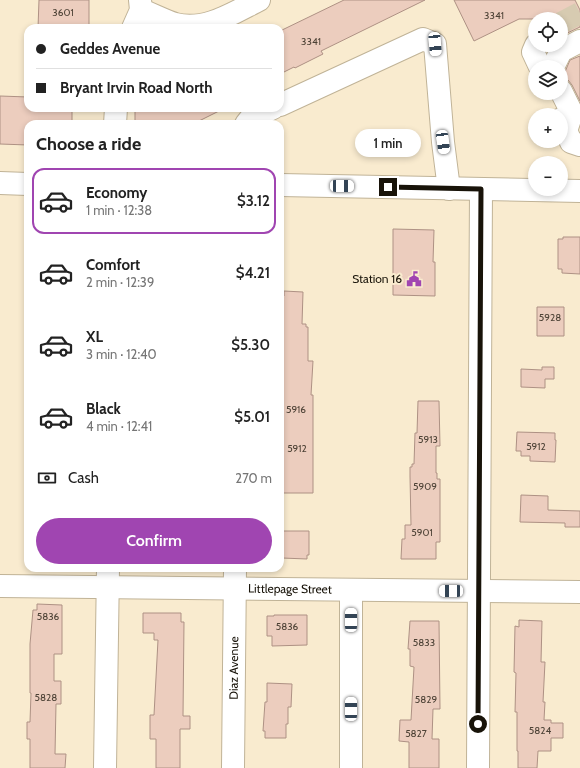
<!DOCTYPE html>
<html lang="en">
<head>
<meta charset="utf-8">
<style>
	body { margin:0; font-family:Cabin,sans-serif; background:#f2f2f2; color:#222; height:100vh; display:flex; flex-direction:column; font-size:15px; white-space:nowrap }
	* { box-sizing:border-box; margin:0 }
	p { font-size:13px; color:#767676 }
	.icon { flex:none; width:22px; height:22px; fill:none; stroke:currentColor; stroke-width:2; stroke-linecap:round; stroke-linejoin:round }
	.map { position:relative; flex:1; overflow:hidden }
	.drawer { position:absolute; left:24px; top:120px; width:260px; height:452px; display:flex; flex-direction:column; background:#fff; border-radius:12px; box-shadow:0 2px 6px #0003 }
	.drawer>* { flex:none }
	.hud { position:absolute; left:24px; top:24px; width:260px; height:88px; border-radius:12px; box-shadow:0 2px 6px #0003; display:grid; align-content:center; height:88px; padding:0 12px; background:#fff }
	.buttons { position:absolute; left:528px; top:12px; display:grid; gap:8px }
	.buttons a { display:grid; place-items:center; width:40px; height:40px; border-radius:50%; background:#fff; box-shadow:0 2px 6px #0003; font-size:20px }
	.end { position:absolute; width:18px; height:18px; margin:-9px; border:5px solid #181309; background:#fff; box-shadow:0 0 0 2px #fff }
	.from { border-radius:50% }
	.bubble { position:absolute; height:28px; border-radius:14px; background:#fff; box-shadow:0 2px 6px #0003; font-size:13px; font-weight:600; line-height:28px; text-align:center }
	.car { position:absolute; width:12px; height:24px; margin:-12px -6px; border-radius:5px; box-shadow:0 0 3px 1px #0007; background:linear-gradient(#fff 24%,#345 0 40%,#fff 0 76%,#345 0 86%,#fff 0) }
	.hud b { display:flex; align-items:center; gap:14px; height:38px; font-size:15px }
	.hud b+b { border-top:1px solid #e0e0e0 }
	.hud i { width:10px; height:10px; background:#222 }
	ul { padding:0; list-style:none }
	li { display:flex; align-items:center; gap:12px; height:66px; margin:0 8px 6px; padding:0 4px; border:2px solid transparent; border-radius:12px }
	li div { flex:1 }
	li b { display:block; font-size:15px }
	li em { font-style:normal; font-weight:600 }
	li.current { border-color:#a045b1 }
	li>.icon { width:36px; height:36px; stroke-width:1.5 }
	h2 { padding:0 12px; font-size:18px; line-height:48px }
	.pay { display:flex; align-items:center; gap:10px; height:44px; padding:0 12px; font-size:15px }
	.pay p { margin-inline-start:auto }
	.cta { display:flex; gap:8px; margin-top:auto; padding:8px 12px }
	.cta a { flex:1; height:46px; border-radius:24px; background:#a045b1; color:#fff; font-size:16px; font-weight:600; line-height:46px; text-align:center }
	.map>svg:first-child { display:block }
</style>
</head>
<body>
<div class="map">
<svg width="580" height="768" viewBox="0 0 580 768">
	<rect width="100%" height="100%" fill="#f9ebcf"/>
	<!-- building -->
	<path fill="#eccdbe" stroke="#ae9184" d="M39 0H89V28H38Z
		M344 0H425L321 51 323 54 295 68 294 67 280 74V31Z
		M454 0H575L580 10V27L561 36V19H519L474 41Z
		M580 56V101L572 85 568 80 562 79 570 60Z
		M0 96 28 97V108H72V124H28V145L0 144Z
		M135 108H225L193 124H135Z
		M393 229 434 230 433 262H435V296L393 295Z
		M563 237H580V274L562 273V269H558V239H563Z
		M284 291 303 292 302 324H306V327H308V361H313L311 395H313V493H280L282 349V309H280V296H284Z
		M537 307H564V336H537Z
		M542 367H554V379H545V388L521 387V369L542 370Z
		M418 401H439L440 446H436V473H437V479H440V542H436V559H401L402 539H405V525H411L410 476V467H412V464H414L415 433H417Z
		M517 432 555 433V440H556L555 462 530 461V456H521V451H516Z
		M521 495 548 496V510L580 511V527H565V523L520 522Z
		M282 531H309V555H307V559L282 558V552H280V537H282Z
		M37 604 62 605V654H54V681H61V704H56L55 754H66L65 768H30V739H27V722H30L31 693H30V644L33 610H37Z
		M143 613H181V622H184L183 716H190V729H180V768H156V739H150V715H154L158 640H154V633H143Z
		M274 615H307V645L272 646V636H267V616H274Z
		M519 620 542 621 541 662H545L543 702H545L544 720H551V723H563V738H551V751H538L537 768H518V751H517V712H515L516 673 514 672 515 626 519 627Z
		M410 621H439L440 709H433L432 739H439V768H409V742L399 741 400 720H411L414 667 410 666V649H408Z
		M267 683 292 684 291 707H288V724H286V738H265V731H263L265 702H267Z"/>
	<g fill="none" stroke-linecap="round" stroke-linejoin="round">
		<!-- minor-tunnel -->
		<path stroke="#d7cbb1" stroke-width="22" stroke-dasharray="22 11" stroke-linecap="butt" d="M561 23 580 13"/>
		<!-- minor casing -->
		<g stroke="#c0b397" stroke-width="24">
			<g id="minor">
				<path d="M141 10C152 14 163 20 175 24 205 32 233 13 259 0"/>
				<path d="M133 28 141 10 140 0"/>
				<path d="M536 45 533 52 540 67"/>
				<path d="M553 67 561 51 580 41"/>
				<path d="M561 91 572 113 566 131"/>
				<path d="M280 105 423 39 435 44 443 142 449 189"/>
				<path d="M561 119 571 142 580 145"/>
				<path d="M115 124 116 108"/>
				<path d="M246 124 250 119 273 108"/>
				<path id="s1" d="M0 586 580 592"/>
				<path d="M351 590V768"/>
				<path d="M105 768 108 568"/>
				<path id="s2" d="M233 768 235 568"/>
				<path d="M478 768 481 189"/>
			</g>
		</g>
		<!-- major casing -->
		<g stroke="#c0b397" stroke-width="24">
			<path id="major" d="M0 183 28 184
				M280 185 580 191"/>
		</g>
		<!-- minor -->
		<use href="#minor" stroke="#fff" stroke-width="22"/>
		<!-- major -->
		<use href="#major" stroke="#fff" stroke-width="22"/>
	</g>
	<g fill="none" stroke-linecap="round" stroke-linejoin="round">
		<!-- route -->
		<path stroke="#181309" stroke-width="5" d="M388 187 481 189 478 724"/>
	</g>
	<!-- icons -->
	<defs>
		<g id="civic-bare" transform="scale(1.2)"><path d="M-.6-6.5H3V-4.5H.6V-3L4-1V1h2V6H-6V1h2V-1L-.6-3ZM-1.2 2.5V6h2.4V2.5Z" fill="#a045b1" stroke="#f9ebcf" stroke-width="2.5" paint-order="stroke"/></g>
	</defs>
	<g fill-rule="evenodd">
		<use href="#civic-bare" x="414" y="279"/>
	</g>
	<g text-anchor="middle" stroke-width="4" stroke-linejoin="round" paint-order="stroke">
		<!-- number labels -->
		<g font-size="10" fill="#4d4236">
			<text x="63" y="16">3601</text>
			<text x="494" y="19">3341</text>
			<text x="311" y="45">3341</text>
			<text x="550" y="321">5928</text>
			<text x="296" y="413">5916</text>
			<text x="428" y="443">5913</text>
			<text x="536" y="450">5912</text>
			<text x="297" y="452">5912</text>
			<text x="425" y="490">5909</text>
			<text x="422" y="536">5901</text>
			<text x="48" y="620">5836</text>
			<text x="287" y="630">5836</text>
			<text x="424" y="646">5833</text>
			<text x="46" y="701">5828</text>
			<text x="426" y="703">5829</text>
			<text x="540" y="734">5824</text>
			<text x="416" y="737">5827</text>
		</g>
		<!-- poi labels -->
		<g font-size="12" fill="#181309" stroke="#f9ebcf" text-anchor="end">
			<text x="402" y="283">Station 16</text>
		</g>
		<!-- street labels -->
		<g font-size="12" fill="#181309" stroke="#f9ebcf">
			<text dy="4" stroke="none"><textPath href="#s1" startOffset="290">Littlepage Street</textPath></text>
			<text dy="4" stroke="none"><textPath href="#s2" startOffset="100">Diaz Avenue</textPath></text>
		</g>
	</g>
</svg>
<div class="buttons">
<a><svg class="icon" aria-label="locate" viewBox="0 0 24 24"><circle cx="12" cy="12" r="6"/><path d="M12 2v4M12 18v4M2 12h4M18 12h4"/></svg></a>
<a><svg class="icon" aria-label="layers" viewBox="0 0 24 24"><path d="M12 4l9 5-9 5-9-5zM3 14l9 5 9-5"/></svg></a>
<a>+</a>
<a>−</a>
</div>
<i class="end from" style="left:478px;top:724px"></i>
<i class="end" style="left:388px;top:187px"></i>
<div class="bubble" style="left:355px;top:129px;width:66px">1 min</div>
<i class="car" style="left:435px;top:44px;rotate:175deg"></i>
<i class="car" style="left:443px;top:142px;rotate:172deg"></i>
<i class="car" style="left:342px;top:186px;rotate:91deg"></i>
<i class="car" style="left:451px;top:591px;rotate:270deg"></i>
<i class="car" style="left:351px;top:620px;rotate:0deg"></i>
<i class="car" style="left:351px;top:709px;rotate:0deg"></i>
<div class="hud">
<b><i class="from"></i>Geddes Avenue</b>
<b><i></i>Bryant Irvin Road North</b>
</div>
<section class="drawer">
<h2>Choose a ride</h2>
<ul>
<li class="current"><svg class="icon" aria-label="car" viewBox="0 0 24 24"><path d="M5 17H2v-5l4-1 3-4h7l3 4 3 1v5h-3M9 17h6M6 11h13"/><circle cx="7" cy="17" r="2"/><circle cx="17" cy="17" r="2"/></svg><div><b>Economy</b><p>1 min · 12:38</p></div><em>$3.12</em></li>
<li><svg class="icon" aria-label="car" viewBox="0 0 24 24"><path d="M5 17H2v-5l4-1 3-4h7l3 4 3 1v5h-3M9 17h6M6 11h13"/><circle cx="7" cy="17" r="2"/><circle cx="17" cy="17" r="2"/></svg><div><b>Comfort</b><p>2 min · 12:39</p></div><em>$4.21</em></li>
<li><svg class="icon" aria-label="car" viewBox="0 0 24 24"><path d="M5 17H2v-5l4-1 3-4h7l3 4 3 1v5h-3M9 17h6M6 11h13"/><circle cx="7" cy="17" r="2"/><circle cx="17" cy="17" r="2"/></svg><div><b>XL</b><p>3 min · 12:40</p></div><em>$5.30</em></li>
<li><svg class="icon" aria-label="car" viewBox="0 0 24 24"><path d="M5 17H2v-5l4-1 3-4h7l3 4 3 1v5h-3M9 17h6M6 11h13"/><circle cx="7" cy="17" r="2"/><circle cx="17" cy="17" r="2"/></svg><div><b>Black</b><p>4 min · 12:41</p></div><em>$5.01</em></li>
</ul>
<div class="pay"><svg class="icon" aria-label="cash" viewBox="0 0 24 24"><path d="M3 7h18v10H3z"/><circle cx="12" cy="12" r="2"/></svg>Cash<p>270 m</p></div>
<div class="cta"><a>Confirm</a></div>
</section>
</div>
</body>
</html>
